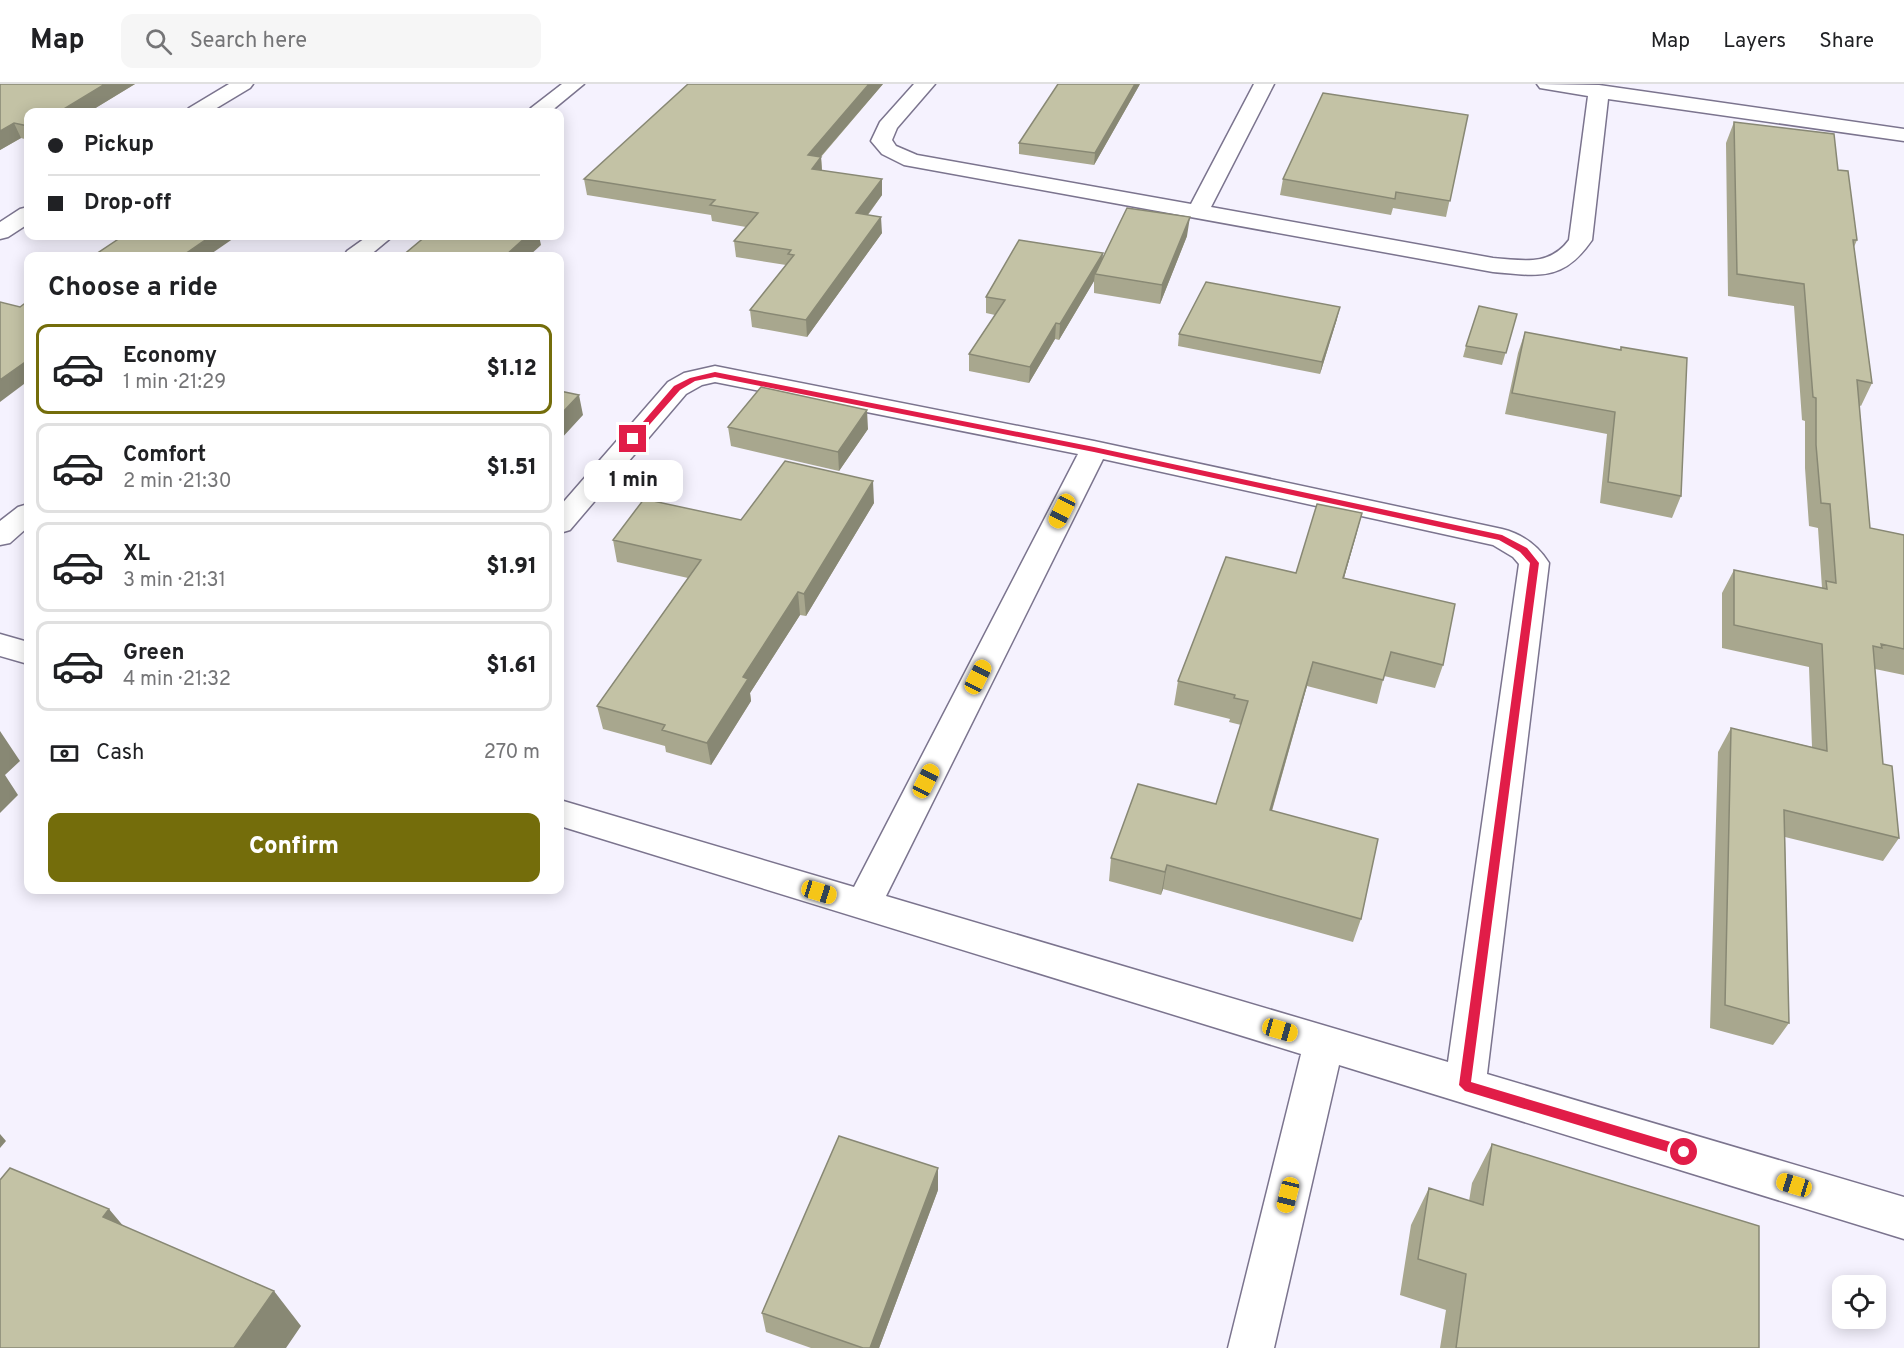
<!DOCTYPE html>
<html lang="en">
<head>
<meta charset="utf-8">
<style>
	body { margin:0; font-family:Overpass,sans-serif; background:#f6f6f6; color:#202124; height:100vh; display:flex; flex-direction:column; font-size:22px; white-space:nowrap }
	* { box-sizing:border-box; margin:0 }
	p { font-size:20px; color:#757577 }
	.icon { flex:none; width:33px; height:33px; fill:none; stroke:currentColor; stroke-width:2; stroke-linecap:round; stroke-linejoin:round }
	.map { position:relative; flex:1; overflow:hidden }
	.drawer { position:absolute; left:24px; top:168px; width:540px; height:642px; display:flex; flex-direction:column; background:#fff; border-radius:12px; box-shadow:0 3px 15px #0003 }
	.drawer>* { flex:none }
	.guide { position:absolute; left:24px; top:24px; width:540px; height:132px; border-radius:12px; box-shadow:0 3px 15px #0003; display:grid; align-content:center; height:132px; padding:0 24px; background:#fff }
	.buttons { position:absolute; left:1832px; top:1191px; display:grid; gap:12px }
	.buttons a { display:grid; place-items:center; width:54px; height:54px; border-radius:12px; background:#fff; box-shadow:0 3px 15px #0003; font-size:30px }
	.end { position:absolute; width:27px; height:27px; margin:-14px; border:8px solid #e11d48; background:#fff; box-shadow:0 0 0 3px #fff }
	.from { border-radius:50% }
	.bubble { position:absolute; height:42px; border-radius:12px; background:#fff; box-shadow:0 3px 15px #0003; font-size:20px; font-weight:800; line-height:42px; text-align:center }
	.car { position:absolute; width:18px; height:36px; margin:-18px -9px; border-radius:8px; box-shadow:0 0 4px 2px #0007; background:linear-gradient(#f5c518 24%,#345 0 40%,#f5c518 0 76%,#345 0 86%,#f5c518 0) }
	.guide b { display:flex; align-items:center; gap:21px; height:57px; font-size:22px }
	.guide b+b { border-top:2px solid #e0e0e0 }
	.guide i { width:15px; height:15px; background:#202124 }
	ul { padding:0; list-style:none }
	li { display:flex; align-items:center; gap:18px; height:90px; margin:0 12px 9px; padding:0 12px; border:3px solid #e0e0e0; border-radius:12px }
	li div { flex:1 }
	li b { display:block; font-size:22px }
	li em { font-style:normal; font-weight:800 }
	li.selected { border-color:#746d0b }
	li>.icon { width:54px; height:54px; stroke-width:1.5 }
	h2 { padding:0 24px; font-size:27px; line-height:72px }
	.pay { display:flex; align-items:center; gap:15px; height:66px; padding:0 24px; font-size:22px }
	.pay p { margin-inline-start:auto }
	.button { display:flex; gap:12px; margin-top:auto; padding:12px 24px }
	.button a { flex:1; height:69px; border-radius:12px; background:#746d0b; color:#fff; font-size:24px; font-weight:800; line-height:69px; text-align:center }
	header { display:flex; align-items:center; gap:36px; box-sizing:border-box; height:84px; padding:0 30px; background:#fff; border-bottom:2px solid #e0e0e0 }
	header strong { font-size:28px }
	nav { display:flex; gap:33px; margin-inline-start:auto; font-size:21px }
	.search { width:420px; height:54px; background:#f6f6f6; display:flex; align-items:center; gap:15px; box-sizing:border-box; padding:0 21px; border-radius:12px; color:#757577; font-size:22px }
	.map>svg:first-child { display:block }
</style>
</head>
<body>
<header>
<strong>Map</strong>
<div class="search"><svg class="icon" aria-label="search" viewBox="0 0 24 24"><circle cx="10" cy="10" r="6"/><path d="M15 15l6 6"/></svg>Search here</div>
<nav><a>Map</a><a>Layers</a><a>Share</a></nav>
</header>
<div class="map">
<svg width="1904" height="1264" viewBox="0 0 1904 1264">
	<rect width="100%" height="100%" fill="#f5f2fe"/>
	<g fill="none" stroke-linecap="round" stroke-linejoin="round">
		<!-- minor casing -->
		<g stroke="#7b748e" stroke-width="3">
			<path id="minor" d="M229 0H253L250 4 210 28H186L189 24Z
				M562 0H584L550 28H528L531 24Z
				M914 0H935L897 44 892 56 896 62 917 71 1191 120 1254 0H1274L1211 123 1493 174C1522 176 1549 183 1569 156L1588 12 1540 4 1537 0 1599 1 1904 45V57L1608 15 1592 156C1563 198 1539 192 1493 188L904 81 882 70 871 57 880 38Z
				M28 123V140L8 153 0 155V138L20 125Z
				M368 152H393L369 172H344L347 167Z
				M715 282 1094 357 1502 445C1522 450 1538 461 1549 479L1487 990 1904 1113V1155L1339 981 1274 1264H1228L1301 970 560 742V716L854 803 1078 370 715 298 702 301 686 310 570 446 560 449V422L668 298 684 289ZM1103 375 1493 461 1513 473 1519 480 1448 978 886 812Z
				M28 420V443L10 459 0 461V437L18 423Z
				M0 550 28 558V580L0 572Z"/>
		</g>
		<!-- minor -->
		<use href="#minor" fill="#fff" fill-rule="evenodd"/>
	</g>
	<!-- wall -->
	<path fill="#a8a78e" d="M0 0H135L89 28H28V56L21 54 0 66Z
		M883 0 821 73 822 86 882 111 868 131 882 149 807 253 752 243 750 226 786 181 736 173 734 157 746 143 712 137 711 131 587 111 584 95Z
		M1140 0 1094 81 1019 70V59Z
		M1468 31 1446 133 1393 124 1391 131 1280 111 1283 95Z
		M1734 38 1838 86 1857 156 1854 163 1872 299 1861 322 1859 321 1870 444 1904 451V591L1875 585 1883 680 1899 754 1883 777 1785 753 1789 939 1773 961 1710 944 1718 668 1731 644 1812 663 1809 583 1722 564V509L1734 486 1822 504 1818 444 1809 442 1805 384V337L1802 336 1794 222 1728 212 1726 59Z
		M1187 152 1160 220 1094 209V197L1059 256 1055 255 1029 299 969 287V270L995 231 986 229V213L1103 175Z
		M1517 230 1502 281 1463 273 1466 262Z
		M1337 235 1320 290 1178 262 1179 250Z
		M1525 248 1620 266 1621 263 1681 412 1672 434 1600 419 1607 350 1505 330 1518 269Z
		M728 343 868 345 839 387 731 362Z
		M874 419 806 532 800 531 750 609 751 617 711 681 666 668 665 662 603 645 597 622 688 494 617 478 613 456Z
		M1362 429 1344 494 1443 581 1435 604 1384 592 1377 620 1307 602 1272 727 1361 835 1353 858 1163 805 1161 811 1109 797 1111 774 1216 720 1241 641 1229 638 1230 635 1174 621 1178 597Z
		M1492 1060 1759 1264H1440L1446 1226 1400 1211 1411 1141 1429 1104 1469 1117 1472 1099Z
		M938 1106 879 1264H811L766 1248 762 1229Z"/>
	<!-- shaded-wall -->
	<path fill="#888874" d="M105 0H135L89 28H59Z
		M869 0H883L809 86 808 71Z
		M1135 0H1140L1094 81 1095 69Z
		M14 39 21 54 0 66V47Z
		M821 73 822 88 812 85Z
		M882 95V111L857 145 856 129Z
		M881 133 882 149 807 253 806 236Z
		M1190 133 1187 152 1160 220 1162 201Z
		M211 152H237L208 172H182Z
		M527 152H539L541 161 529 172H505Z
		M1103 169 1102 185 1095 190 1094 197 1059 256 1060 240Z
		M1340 223 1337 235 1320 290 1322 278Z
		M1056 239 1055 255 1029 299 1030 283Z
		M28 276V297L0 318V296Z
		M579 311 583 331 560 356V331Z
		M867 326 868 345 839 387 838 368Z
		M873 397 874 419 806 532 804 510Z
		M1362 429 1356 452 1337 518 1343 494Z
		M798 508 800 531 750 609 751 617 711 681 707 659 743 593Z
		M1313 578 1307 602 1265 750 1270 726Z
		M0 647 20 677 5 691 18 711 0 729Z
		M1167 781 1163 805 1161 811 1165 788Z
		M0 1050 6 1057 0 1064Z
		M938 1084V1106L879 1264H870Z
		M109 1125 141 1163 103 1133Z
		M274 1207 301 1242 286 1264H234Z"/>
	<!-- building -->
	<path fill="#c3c2a5" stroke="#888874" stroke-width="1.5" d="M0 0H105L59 28H28V42L14 39 0 47Z
		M688 0H869L808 71 821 73 812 85 882 95 856 129 881 133 806 236 750 226 794 171 788 170 791 166 734 157 758 129 710 121 715 116 584 95Z
		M1058 0H1135L1095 69 1019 59Z
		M1323 9 1468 31 1450 117 1396 108 1395 115 1283 95Z
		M1734 38 1834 50 1838 86 1848 87 1857 156H1853L1872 299 1857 296 1870 444 1904 451V565L1881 560 1882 564 1873 562 1883 680 1892 682 1899 754 1784 726 1789 939 1725 921 1731 644 1827 667 1822 560 1734 541V486L1827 505 1826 497 1836 499 1830 420 1821 419 1816 361V314L1813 313 1804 200 1737 190Z
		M1127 124 1190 133 1162 201 1095 190Z
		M123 152H211L182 172H93Z
		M426 152H527L505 172H402Z
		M1019 156 1103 169 1060 240 1056 239 1030 283 969 270 1005 216 986 213Z
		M1206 198 1340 223 1322 278 1179 250Z
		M28 217V276L0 296V218L20 223Z
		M1479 222 1517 230 1506 269 1466 262Z
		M1525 248 1621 266V263L1687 274 1681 412 1608 398 1615 328 1512 309Z
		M761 303 867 326 838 368 728 343Z
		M560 307 579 311 560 331Z
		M785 377 873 397 804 510 798 508 743 593 748 595 707 659 662 646 665 641 597 622 701 476 613 456 644 415 741 436Z
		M1317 420 1362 429 1343 494 1455 520 1443 581 1391 568 1383 596 1313 578 1270 726 1378 755 1361 835 1167 781 1165 788 1111 774 1138 700 1216 720 1248 617 1234 614 1235 611 1178 597 1226 473 1296 489Z
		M839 1052 938 1084 870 1264H863L762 1229Z
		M1492 1060 1759 1142V1264H1456L1466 1190 1418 1175 1429 1104 1483 1121Z
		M10 1084 109 1125 103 1133 274 1207 234 1264H0V1096Z"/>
	<!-- route -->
	<path fill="#e11d48" d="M715 288 1094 363 1502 451 1527 464 1539 479 1471 998 1684 1062 1689 1064 1691 1068 1689 1072 1684 1073 1465 1007 1459 1001 1530 479 1520 468 1499 456 1094 368 715 293 695 297 680 306 636 356H630V353L674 302 690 294Z"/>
</svg>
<div class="buttons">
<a><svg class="icon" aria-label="locate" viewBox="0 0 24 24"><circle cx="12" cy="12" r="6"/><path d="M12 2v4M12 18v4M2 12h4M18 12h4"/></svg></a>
</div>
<i class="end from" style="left:1684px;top:1068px"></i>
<i class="end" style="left:633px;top:355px"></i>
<div class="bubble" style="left:584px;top:376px;width:99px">1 min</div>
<i class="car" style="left:1062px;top:427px;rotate:207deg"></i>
<i class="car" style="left:978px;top:593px;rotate:27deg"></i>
<i class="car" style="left:926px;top:697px;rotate:27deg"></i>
<i class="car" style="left:819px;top:808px;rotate:107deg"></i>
<i class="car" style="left:1280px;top:946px;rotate:106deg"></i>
<i class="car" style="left:1794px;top:1101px;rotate:287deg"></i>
<i class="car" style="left:1288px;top:1111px;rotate:194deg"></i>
<div class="guide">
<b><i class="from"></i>Pickup</b>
<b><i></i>Drop-off</b>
</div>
<section class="drawer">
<h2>Choose a ride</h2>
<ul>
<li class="selected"><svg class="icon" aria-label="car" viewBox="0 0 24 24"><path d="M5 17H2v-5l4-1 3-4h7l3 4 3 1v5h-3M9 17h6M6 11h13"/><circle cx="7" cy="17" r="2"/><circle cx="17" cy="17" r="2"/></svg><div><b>Economy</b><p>1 min · 21:29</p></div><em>$1.12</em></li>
<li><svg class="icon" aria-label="car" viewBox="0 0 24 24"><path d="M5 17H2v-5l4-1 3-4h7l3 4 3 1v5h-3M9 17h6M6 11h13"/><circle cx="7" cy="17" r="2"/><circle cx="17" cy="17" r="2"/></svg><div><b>Comfort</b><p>2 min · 21:30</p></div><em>$1.51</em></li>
<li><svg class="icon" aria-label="car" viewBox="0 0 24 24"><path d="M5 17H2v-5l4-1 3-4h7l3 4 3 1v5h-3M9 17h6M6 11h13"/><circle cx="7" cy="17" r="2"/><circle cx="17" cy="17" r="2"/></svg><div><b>XL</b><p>3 min · 21:31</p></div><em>$1.91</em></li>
<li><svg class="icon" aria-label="car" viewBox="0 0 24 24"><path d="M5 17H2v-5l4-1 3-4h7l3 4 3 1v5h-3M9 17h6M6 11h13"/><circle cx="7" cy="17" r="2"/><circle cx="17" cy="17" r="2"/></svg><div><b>Green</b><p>4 min · 21:32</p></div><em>$1.61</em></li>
</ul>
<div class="pay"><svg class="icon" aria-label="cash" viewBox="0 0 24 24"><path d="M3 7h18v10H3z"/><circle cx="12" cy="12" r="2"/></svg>Cash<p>270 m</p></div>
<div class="button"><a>Confirm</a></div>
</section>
</div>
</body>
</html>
